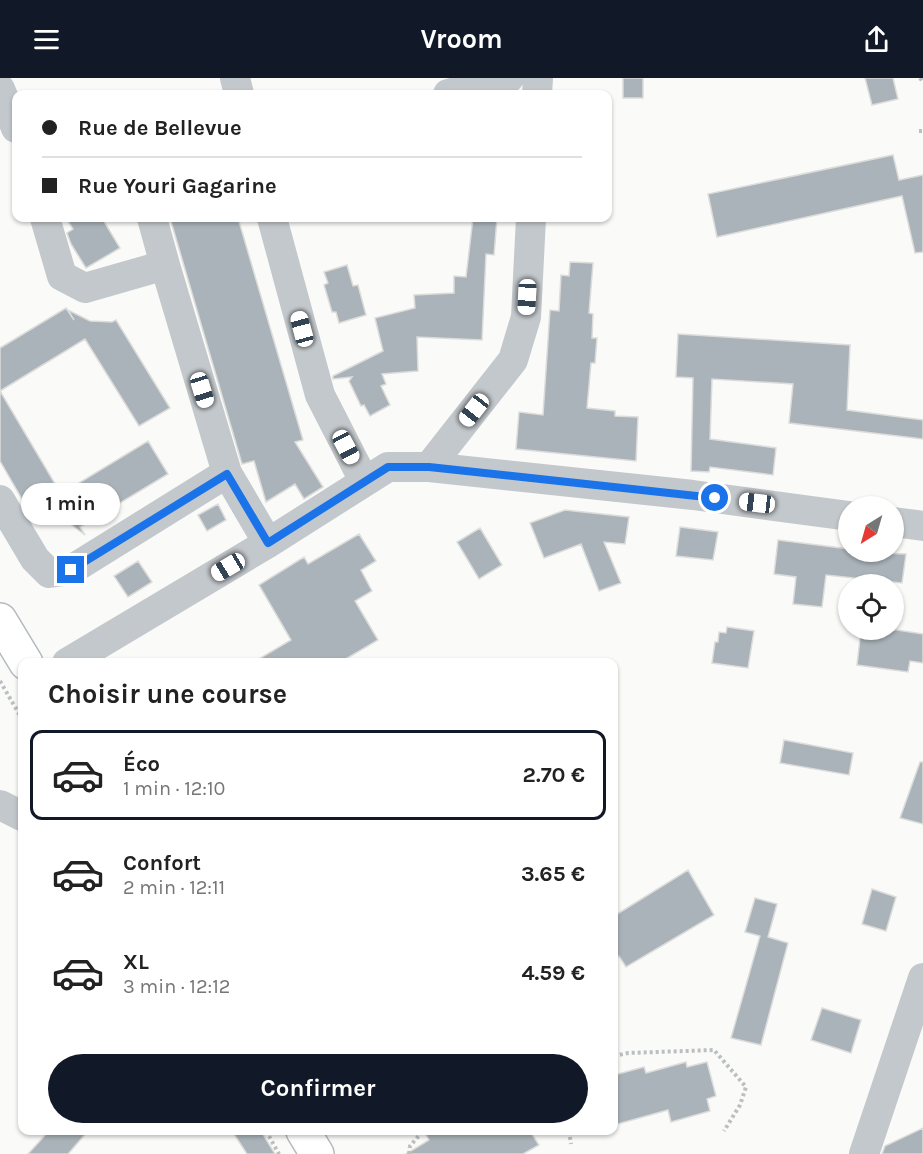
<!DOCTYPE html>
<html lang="fr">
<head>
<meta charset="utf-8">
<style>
	body { margin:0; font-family:Karla,sans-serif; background:#f2f2f2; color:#222; height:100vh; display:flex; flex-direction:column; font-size:22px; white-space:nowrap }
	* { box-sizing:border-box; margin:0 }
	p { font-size:20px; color:#767676 }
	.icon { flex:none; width:33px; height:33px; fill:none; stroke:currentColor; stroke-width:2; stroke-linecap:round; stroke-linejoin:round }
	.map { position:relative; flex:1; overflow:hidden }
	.details { position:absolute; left:18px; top:580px; width:600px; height:477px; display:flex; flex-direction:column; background:#fff; border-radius:12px; box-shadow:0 2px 4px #0004 }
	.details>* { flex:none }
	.banner { position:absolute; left:12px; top:12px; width:600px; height:132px; border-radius:12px; box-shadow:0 2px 4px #0004; display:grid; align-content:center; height:132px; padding:0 30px; background:#fff }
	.needle { width:39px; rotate:217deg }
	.buttons { position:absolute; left:838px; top:418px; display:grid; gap:12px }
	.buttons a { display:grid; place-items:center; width:66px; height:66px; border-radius:50%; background:#fff; box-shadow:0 2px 4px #0004; font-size:30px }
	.end { position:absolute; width:27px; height:27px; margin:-14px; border:8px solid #1a73e8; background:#fff; box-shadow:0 0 0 3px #fff }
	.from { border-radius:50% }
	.bubble { position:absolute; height:42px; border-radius:21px; background:#fff; box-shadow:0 2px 4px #0004; font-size:20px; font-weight:700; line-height:42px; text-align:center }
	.car { position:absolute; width:18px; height:36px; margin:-18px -9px; border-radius:8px; box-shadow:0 0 4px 2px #0007; background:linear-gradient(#fff 24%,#345 0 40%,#fff 0 76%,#345 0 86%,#fff 0) }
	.banner b { display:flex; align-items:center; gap:21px; height:57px; font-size:22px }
	.banner b+b { border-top:2px solid #e0e0e0 }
	.banner i { width:15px; height:15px; background:#222 }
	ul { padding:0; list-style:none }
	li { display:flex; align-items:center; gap:18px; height:90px; margin:0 12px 9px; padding:0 18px; border:3px solid transparent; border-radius:12px }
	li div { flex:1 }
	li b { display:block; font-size:22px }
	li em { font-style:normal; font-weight:700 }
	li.on { border-color:#111827 }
	li>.icon { width:54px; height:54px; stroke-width:1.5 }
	h2 { padding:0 30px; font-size:27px; line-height:72px }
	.button { display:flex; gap:12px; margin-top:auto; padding:12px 30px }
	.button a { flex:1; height:69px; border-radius:36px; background:#111827; color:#fff; font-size:24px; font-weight:700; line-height:69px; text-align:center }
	header { display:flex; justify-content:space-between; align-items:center; height:78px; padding:0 30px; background:#111827; color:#fff; font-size:27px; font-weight:700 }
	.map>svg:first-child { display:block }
</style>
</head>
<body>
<header><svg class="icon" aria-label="menu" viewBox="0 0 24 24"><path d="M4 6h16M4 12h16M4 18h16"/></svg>Vroom<svg class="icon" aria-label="share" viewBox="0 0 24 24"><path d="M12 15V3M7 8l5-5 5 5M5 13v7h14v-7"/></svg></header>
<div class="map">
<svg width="923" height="1076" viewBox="0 0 923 1076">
	<rect width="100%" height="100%" fill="#fafaf8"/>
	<!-- building -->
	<path fill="#aab3b9" stroke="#dcdcda" stroke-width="1.5" d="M623 0H643V20H623Z
		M865 0H893L898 21 872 27Z
		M893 77 899 102 923 97V174L915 175 902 118 717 159 708 116Z
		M66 140H102L120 170 86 190 71 166 67 155 73 151Z
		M170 140H238L303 362 295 364 323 409 304 421 295 406 266 424 254 383 242 386Z
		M473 140H497L494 177 486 176 482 262 417 259 418 293 382 296 386 306 381 308 390 327 370 338 364 327 361 328 349 303 352 299 333 301V298L383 273 375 240 415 230 414 217 454 215V198L466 199Z
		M570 184 593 185 589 235 593 236 592 260H597L595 285H591L587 330 615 333V338L638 339 636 383 516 371 519 334 543 337 550 232 559 233 561 197 569 198Z
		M347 187 353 208 358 207 366 237 339 245 336 234H332L324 207 328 205 324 194Z
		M66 230 74 242 68 232 90 243 112 244 116 242 170 330 139 348 85 261 0 313V270Z
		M678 256 850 267 847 332 923 342V361L789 345 793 306 712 301 710 361 776 370 773 397 710 389 709 394 691 393 693 300 676 299Z
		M0 313 61 416 148 363 168 396 80 449 85 457 53 433 40 429 44 426 30 435 0 383Z
		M218 426 226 442 207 453 198 437Z
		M565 432 629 439 625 466 604 464 621 505 599 513 581 466 544 480 530 445Z
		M680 449 718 454 713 482 676 478Z
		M480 450 502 487 479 501 457 464Z
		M359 456 376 483 361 492 372 513 355 523 378 562 339 585H252L291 562 259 507 304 479 308 486Z
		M778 462 849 471V474L906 476 902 505 826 497 822 529 793 526 796 499 774 496Z
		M138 483 152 504 128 519 114 498Z
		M727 549 754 553 748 590 712 585 715 564H718L719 554 726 555Z
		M861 552H897L923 556V585L910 583 908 594 857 587Z
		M784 662 853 675 849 697 780 685Z
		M920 684H923V746L900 740Z
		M688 792 714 837 626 889 619 878 614 881V838Z
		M872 811 896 819 886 853 862 846Z
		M755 820 777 826 768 859 788 865 761 967 731 960 760 858 745 854Z
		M822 930 861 942 851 975 811 962Z
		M686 984 687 989 707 984 716 1018 707 1021 710 1033 671 1044 668 1032 614 1047V997L644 989 646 995Z
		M923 1050V1076H882L885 1068Z
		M49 1053H88L68 1076H28Z
		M232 1053H261L275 1076H247Z
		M424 1053H530L539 1067 523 1076H406L429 1062Z"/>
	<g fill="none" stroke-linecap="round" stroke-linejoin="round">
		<!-- major casing -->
		<g stroke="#b5babe" stroke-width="36">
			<path id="major" d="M0 542 26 585
				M303 1053 317 1076"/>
		</g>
		<!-- path -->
		<path stroke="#bbbfc2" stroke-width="4" stroke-dasharray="3 3" stroke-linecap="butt" d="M920 0 923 4
			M919 53H923
			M0 603 22 641
			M614 978 628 975 714 972 746 1009 740 1027 724 1053
			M266 1053 279 1076
			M569 1053 571 1066
			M409 1076 410 1068 423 1053"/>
		<!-- minor -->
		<path stroke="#c3c8cc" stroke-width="30" d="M235 0 239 16
			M0 11 16 50
			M448 16 509 0
			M537 16 538 0
			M45 140 62 198 85 210 165 187 227 395 268 465
			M152 140 165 187
			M272 140 320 317 364 403
			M429 389 513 282 526 239 531 140
			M0 422 35 481 49 495 71 492 227 395
			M894 444 923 448
			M67 585 268 465 388 389H429L693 417 849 438
			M0 727 22 738
			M864 1076 923 900"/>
		<!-- major -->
		<use href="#major" stroke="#fff" stroke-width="33"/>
	</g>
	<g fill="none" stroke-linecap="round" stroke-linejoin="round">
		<!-- route -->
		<path stroke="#1a73e8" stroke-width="8" d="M71 492 227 396 268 465 388 389H429L715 420"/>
	</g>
</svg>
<div class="buttons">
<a><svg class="needle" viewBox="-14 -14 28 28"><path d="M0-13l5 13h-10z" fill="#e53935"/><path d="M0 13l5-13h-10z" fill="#767676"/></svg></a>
<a><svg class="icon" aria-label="locate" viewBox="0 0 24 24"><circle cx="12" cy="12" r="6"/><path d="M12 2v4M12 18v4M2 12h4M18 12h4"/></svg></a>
</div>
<i class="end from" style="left:715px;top:420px"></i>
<i class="end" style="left:71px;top:492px"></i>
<div class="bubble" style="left:21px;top:405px;width:99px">1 min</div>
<i class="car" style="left:527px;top:219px;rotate:183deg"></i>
<i class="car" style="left:302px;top:251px;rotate:345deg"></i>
<i class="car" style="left:202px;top:312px;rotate:163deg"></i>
<i class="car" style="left:474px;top:332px;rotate:218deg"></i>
<i class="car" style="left:346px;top:369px;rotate:152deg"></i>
<i class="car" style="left:757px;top:425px;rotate:277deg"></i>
<i class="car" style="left:228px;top:489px;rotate:239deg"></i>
<div class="banner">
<b><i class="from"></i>Rue de Bellevue</b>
<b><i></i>Rue Youri Gagarine</b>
</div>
<section class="details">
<h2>Choisir une course</h2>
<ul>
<li class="on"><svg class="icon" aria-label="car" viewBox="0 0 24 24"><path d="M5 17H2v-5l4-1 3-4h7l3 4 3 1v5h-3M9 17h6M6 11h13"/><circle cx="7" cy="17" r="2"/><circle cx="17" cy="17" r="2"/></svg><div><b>Éco</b><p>1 min · 12:10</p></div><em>2.70 €</em></li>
<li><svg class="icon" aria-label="car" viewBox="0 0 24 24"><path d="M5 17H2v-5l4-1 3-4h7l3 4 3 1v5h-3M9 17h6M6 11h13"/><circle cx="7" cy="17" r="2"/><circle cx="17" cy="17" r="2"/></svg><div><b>Confort</b><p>2 min · 12:11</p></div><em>3.65 €</em></li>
<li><svg class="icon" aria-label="car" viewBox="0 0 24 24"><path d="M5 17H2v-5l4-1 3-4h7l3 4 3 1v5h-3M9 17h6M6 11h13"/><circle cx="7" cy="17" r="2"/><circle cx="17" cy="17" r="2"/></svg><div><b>XL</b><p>3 min · 12:12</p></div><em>4.59 €</em></li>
</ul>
<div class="button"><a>Confirmer</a></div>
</section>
</div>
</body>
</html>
